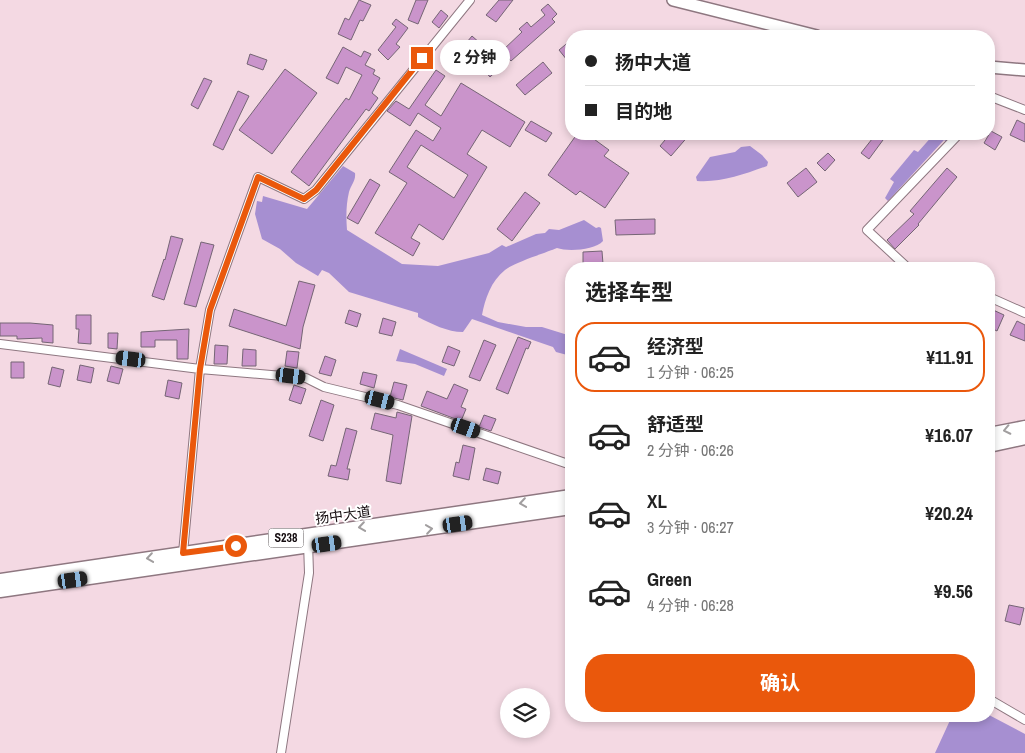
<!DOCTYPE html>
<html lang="zh">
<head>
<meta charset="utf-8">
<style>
	body { margin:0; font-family:"Archivo Narrow","Noto Sans SC",sans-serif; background:#f6f6f6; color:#222; height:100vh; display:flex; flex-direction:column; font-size:19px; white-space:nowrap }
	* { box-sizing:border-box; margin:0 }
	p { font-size:16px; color:#767676 }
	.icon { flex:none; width:28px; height:28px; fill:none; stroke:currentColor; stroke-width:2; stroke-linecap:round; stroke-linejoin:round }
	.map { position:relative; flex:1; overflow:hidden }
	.drawer { position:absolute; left:565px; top:262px; width:430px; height:460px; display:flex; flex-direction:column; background:#fff; border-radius:20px; box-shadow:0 2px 8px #0003 }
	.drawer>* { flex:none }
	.hud { position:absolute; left:565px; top:30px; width:430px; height:110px; border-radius:20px; box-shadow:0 2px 8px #0003; display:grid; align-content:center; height:110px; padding:0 20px; background:#fff }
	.tools { position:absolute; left:500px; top:688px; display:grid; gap:10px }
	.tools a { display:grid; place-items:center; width:50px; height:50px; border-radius:50%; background:#fff; box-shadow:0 2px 8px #0003; font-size:25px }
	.end { position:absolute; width:22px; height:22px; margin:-11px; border:6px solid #ea580c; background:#fff; box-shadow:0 0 0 2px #fff }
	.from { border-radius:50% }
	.bubble { position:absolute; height:35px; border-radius:18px; background:#fff; box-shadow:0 2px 8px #0003; font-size:16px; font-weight:700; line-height:35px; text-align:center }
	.car { position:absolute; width:15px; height:30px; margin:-15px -8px; border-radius:6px; box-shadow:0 0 4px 1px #0007; background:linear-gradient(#222 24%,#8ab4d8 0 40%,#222 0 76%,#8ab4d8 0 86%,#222 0) }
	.hud b { display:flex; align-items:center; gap:18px; height:48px; font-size:19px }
	.hud b+b { border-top:1px solid #e0e0e0 }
	.hud i { width:12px; height:12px; background:#222 }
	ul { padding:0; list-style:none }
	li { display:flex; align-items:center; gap:15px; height:70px; margin:0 10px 8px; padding:0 10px; border:2px solid transparent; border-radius:20px }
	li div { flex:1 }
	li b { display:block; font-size:19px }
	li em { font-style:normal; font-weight:700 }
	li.active { border-color:#ea580c }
	li>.icon { width:45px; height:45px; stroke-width:1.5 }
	h2 { padding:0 20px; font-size:22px; line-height:60px }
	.primary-button { display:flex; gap:10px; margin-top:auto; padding:10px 20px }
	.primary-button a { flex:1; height:58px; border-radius:20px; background:#ea580c; color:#fff; font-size:20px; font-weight:700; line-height:58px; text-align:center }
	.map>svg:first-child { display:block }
</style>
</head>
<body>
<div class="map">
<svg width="1025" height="753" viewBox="0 0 1025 753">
	<rect width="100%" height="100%" fill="#f4d9e3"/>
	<!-- water -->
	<path fill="#a68fd1" d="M934 134H954L947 142 944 140 888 201 885 198 894 182 890 179 914 150 918 152Z
		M750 146 762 155 768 162 767 166C745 174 720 183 697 181L696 177 710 157 735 152 741 147Z
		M343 166 355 173C356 181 351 185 349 192 346 205 346 217 347 230L402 264 438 266 489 253 502 245 506 247 536 234 545 233 549 229 559 230 584 220 596 228 599 227 601 228 603 241C595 250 568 252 557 248 545 253 513 263 505 270 491 281 485 299 482 315L498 322 526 327H542L571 336V356L556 352 553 347 472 319 463 332C447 332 432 324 418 317V313L349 292 329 273 322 270 318 276 296 263 280 249 262 239 255 214 257 201 262 202 263 196 307 209Z
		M400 349 447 369 444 376 415 364 396 361Z
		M989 715 1025 734V753H935L952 716H989Z"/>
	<!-- building -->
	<path fill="#ca94cb" stroke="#756575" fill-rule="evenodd" d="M359 0 371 5 363 21 360 20 351 40 338 34 345 18 349 20Z
		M416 0H428L418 24 408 20Z
		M499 0H513L496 22 486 15Z
		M548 4 557 14 552 19 555 22 511 61 509 59 490 77 483 69 522 32 519 29 527 22 531 27 545 15 541 10Z
		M441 10 448 16 439 28 432 22Z
		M396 19 408 28 396 44 400 47 388 60 378 50 396 27 392 24Z
		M472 36 481 44 471 57 469 55 457 73 445 65 454 52 457 54Z
		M571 40V56L567 60 559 50Z
		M343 47 361 57 364 51 371 54 365 65 375 70 373 74 380 78 372 93 378 98 369 111 366 109 309 186 291 172 346 98 349 100 362 75 346 67 338 84 326 78Z
		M250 54 267 60 263 70 247 64Z
		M543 62 552 73 525 95 516 85Z
		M285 69 317 93 272 154 239 130Z
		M436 70 445 76 425 105 441 116 461 83 525 122 510 147 482 130 467 154 487 167 443 240 419 224 411 238 420 243 413 256 375 233 407 183 389 172 416 130 433 141 441 128 418 113 410 126 387 111 396 101 409 109ZM421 145 468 175 454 198 407 167Z
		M204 78 212 81 198 109 191 105Z
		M238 91 249 96 223 150 213 145Z
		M1017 120 1025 124V142L1010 135Z
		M531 121 552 133 546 142 525 130Z
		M991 131 1002 137 995 150 984 143Z
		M577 134H587L609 150 604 156 629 173 605 208 580 191 576 195 548 175Z
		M670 134H690L671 156 660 146Z
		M876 134 883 140 869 159 861 153Z
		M828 153 835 160 825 171 817 163Z
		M806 168 817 182 798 197 787 183Z
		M947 168 957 177 918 224 919 225 895 249 887 240 914 214 910 211Z
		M370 179 380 185 358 224 347 218Z
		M525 192 540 203 512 241 497 229Z
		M655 219V234L616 235 615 220Z
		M171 236 183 239 164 300 152 296 164 259 165 260Z
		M201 242 214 245 196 307 184 304Z
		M602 251 603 264 583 265V252Z
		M299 281 315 285 303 327 300 349 229 326 234 309 286 326Z
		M991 309 1004 315 997 331 989 327V314Z
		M349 310 361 314 357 327 345 323Z
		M76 315H91V344L78 343 79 329H76Z
		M383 318 396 322 392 336 379 333Z
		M1017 321 1025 325V341L1010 335Z
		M0 323H30L53 325V343L42 342V338L17 339V336H0Z
		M189 329 188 359H177V340H155V347H141V332Z
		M108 333H118L117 349 108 348Z
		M518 337 531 342 528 349 526 348 508 394 496 389Z
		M484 340 496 345 480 381 469 377Z
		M215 345 228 346 227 364H214Z
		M448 346 460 351 454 366 442 362Z
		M243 349 256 350V366H242Z
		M287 351 299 352 297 368 285 366Z
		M325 356 336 360 331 376 319 373Z
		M11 362H24V378H11Z
		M80 365 94 368 91 383 77 380Z
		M111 366 123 369 119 384 107 381Z
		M52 367 64 370 60 387 48 384Z
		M363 372 377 375 374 388 360 384Z
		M168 380 182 383 179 399 165 396Z
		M394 382 407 385 403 400 390 397Z
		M454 384 468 390 461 407 466 409 461 421 421 406 427 391 447 399Z
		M294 385 306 389 301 404 289 400Z
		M321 400 334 405 323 441 309 436Z
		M397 412 412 416 401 484 386 481 393 435 371 429 375 413 396 418Z
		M484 415 496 419 491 431 479 427Z
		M346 428 357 431 347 469H350L348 480 328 476 331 465 336 466Z
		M463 445 475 448 469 480 453 476 456 462 459 463Z
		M486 468 501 472 498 484 483 480Z
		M1009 605 1024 608 1020 625 1005 621Z"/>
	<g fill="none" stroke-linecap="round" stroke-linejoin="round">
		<!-- street casing -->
		<g stroke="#8e7780" stroke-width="10">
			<path id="street" d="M989 96 1025 110
				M909 269 867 230 959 134
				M989 297 1025 313
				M0 344 200 369 306 378 324 387 398 405 571 465
				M183 553 200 369 210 310 258 177 304 199 316 190 470 0
				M989 699 1025 720
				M281 753 309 573 308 542"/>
		</g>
		<!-- secondary casing -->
		<g stroke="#8e7780" stroke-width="14">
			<path id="secondary" d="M673 0 817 36
				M989 67 1025 70"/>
		</g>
		<!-- primary casing -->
		<g stroke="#8e7780" stroke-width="15">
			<path id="primary" d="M989 434 1025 427
				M989 446 1025 438
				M0 580 571 496
				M0 591 571 508"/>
		</g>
		<!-- street -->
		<use href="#street" stroke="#fff" stroke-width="8"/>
		<!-- secondary -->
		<use href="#secondary" stroke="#fff" stroke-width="11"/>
		<!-- primary -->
		<use href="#primary" stroke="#fff" stroke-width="12"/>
	</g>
	<!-- one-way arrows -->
	<defs><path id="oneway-chevron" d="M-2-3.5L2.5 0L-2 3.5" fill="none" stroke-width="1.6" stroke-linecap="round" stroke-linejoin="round" transform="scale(1.25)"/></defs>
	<g stroke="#a19e9f">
		<use href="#oneway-chevron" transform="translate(1007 430) rotate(168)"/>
		<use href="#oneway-chevron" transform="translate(523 503) rotate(172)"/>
		<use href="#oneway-chevron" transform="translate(362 527) rotate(172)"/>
		<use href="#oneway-chevron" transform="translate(429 529) rotate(-8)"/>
		<use href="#oneway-chevron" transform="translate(150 558) rotate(172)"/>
	</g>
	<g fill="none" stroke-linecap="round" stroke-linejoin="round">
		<!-- route -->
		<path stroke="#ea580c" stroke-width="6" d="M236 546 183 553 200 369 210 310 258 177 304 199 316 190 422 58"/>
	</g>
	<g text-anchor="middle" stroke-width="4" stroke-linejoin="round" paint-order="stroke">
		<!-- shield labels -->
		<rect fill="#fff" stroke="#5a5557" stroke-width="1" x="268.5" y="528.5" width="35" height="19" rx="4"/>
		<g font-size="12" font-weight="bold" fill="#140c0f">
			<text x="286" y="542">S238</text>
		</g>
		<!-- street labels -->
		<g font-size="14" fill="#140c0f" stroke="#fff">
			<text transform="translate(343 515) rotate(-8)" y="5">扬中大道</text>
		</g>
	</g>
</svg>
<div class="tools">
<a><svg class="icon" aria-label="layers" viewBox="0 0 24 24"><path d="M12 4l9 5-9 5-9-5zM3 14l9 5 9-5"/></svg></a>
</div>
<i class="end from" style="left:236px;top:546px"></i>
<i class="end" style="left:422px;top:58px"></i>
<div class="bubble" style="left:440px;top:40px;width:70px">2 分钟</div>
<i class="car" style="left:131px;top:359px;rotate:277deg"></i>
<i class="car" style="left:291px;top:376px;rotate:97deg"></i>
<i class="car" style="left:380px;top:400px;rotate:104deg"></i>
<i class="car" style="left:466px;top:428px;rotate:109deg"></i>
<i class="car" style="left:458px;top:524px;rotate:82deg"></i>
<i class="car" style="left:327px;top:544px;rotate:82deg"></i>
<i class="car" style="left:73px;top:580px;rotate:82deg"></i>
<div class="hud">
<b><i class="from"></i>扬中大道</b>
<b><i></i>目的地</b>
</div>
<section class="drawer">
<h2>选择车型</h2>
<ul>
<li class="active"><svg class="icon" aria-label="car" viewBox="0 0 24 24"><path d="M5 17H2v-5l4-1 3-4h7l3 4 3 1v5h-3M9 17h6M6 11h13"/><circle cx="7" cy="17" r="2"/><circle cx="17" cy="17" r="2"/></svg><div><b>经济型</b><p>1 分钟 · 06:25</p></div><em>¥11.91</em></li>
<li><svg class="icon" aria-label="car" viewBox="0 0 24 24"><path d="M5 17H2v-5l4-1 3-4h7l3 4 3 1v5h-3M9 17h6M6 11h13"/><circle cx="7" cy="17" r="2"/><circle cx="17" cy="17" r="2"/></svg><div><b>舒适型</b><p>2 分钟 · 06:26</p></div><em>¥16.07</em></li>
<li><svg class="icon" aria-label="car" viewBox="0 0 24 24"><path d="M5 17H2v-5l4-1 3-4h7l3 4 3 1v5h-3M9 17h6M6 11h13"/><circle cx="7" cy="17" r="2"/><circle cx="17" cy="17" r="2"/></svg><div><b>XL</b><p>3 分钟 · 06:27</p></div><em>¥20.24</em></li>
<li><svg class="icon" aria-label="car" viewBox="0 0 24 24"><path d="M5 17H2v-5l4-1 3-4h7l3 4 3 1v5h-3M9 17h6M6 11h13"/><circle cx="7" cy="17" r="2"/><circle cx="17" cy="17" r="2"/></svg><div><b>Green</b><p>4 分钟 · 06:28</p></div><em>¥9.56</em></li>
</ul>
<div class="primary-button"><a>确认</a></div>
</section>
</div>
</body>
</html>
